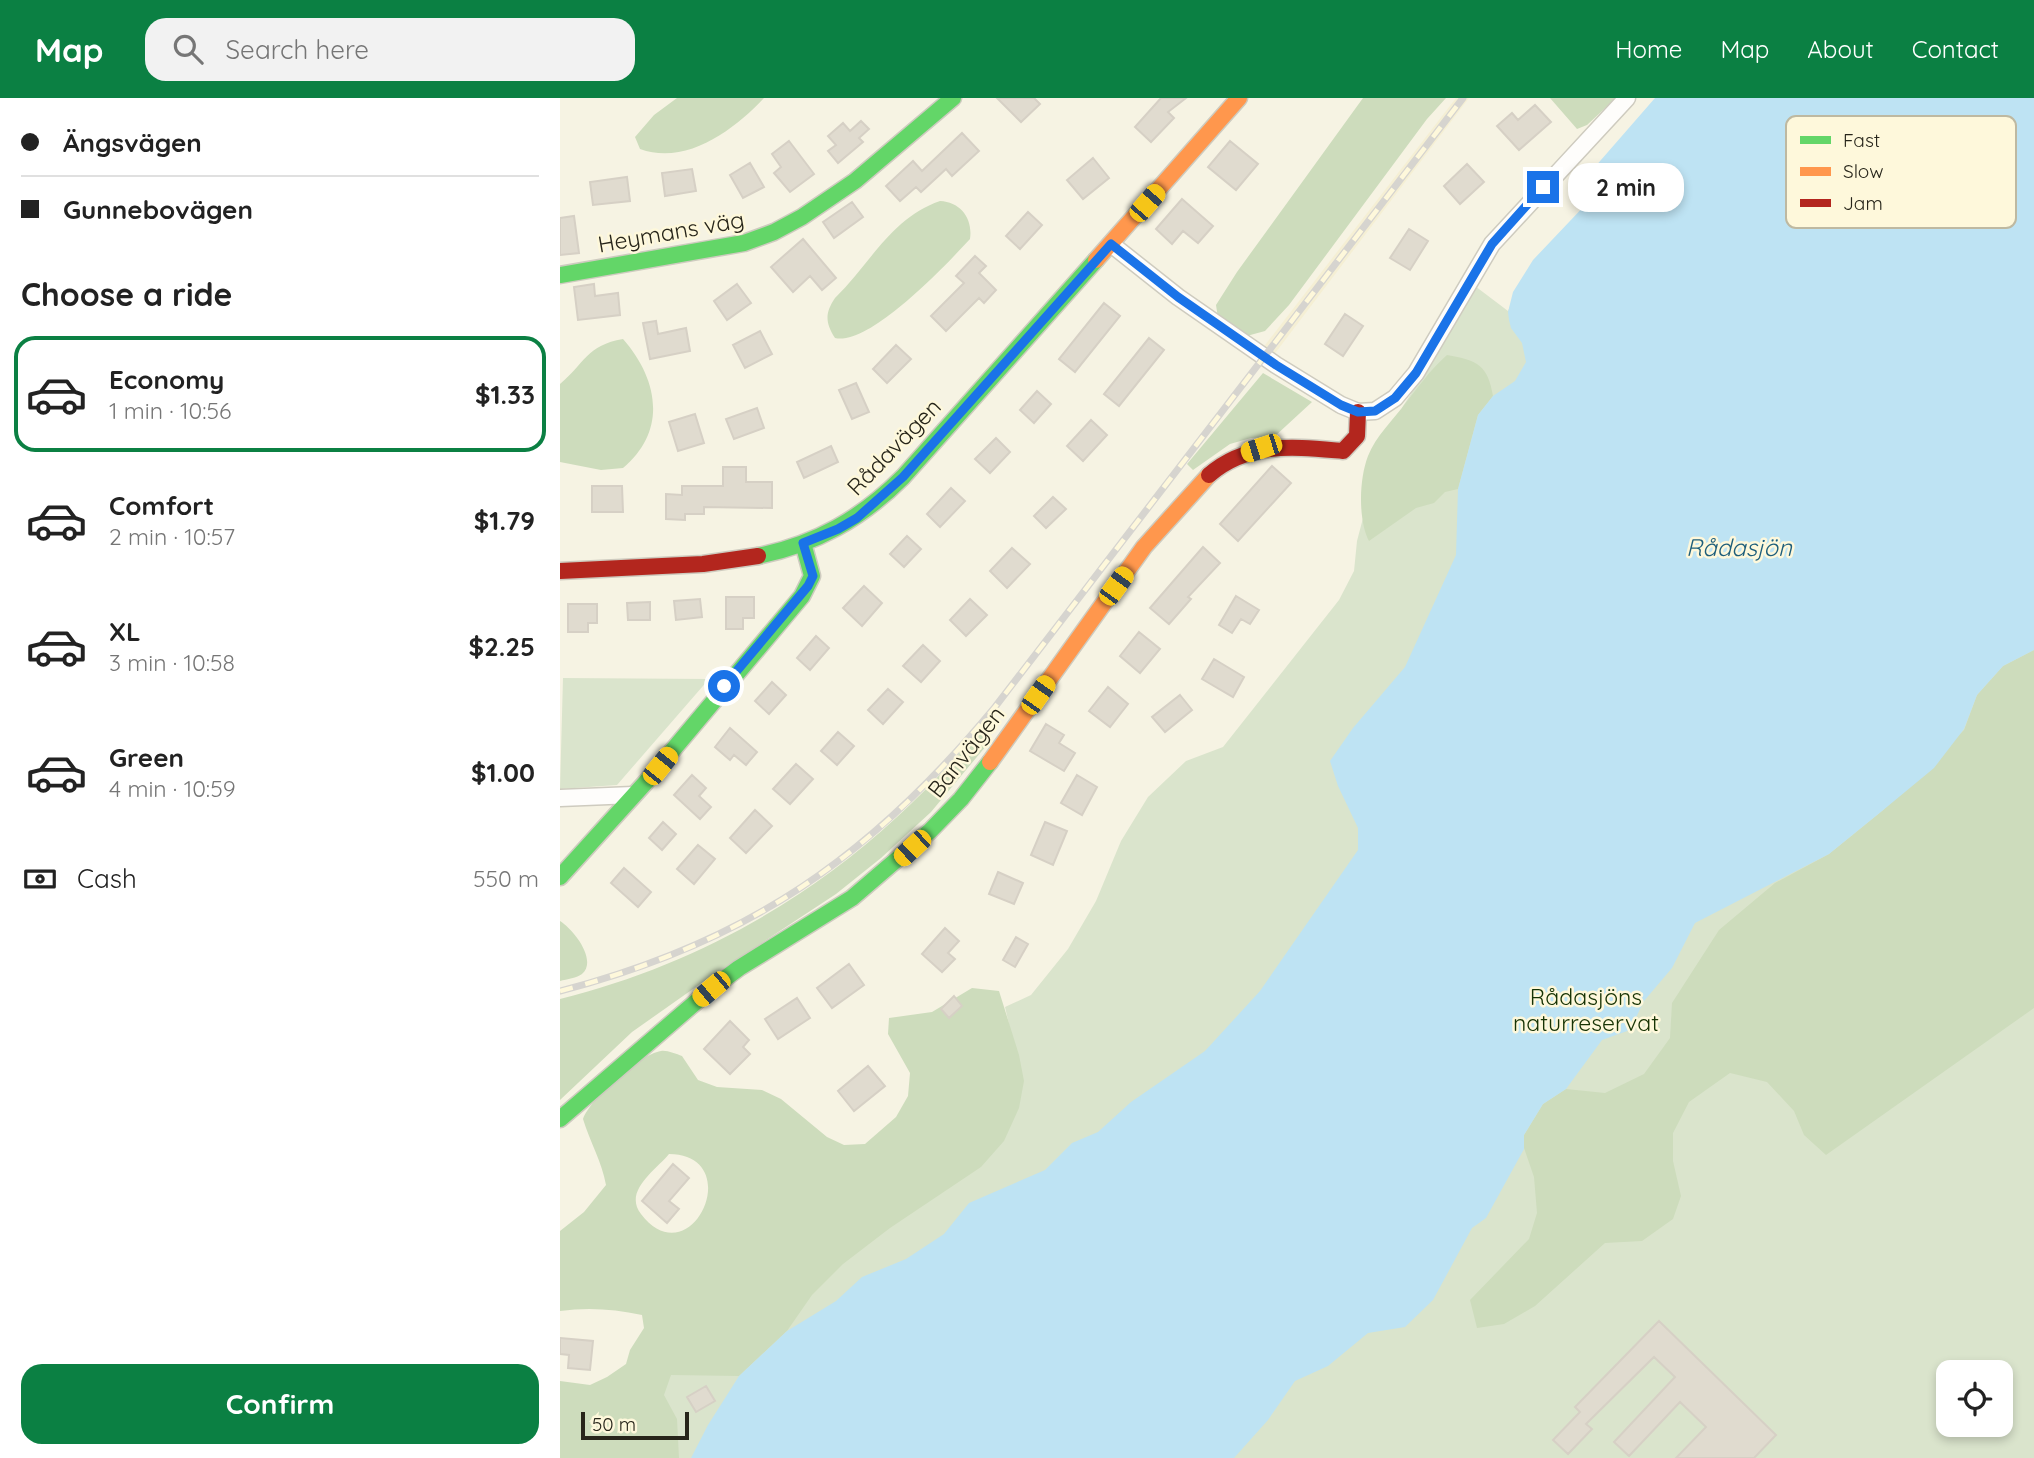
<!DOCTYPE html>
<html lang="en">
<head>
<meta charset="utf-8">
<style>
	body { margin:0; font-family:Quicksand,sans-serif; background:#f2f2f2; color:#222; height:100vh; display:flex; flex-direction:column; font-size:26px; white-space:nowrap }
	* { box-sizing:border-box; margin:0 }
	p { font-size:23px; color:#767676 }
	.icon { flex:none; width:38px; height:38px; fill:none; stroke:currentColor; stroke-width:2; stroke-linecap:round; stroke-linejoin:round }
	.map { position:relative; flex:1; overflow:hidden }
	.details { display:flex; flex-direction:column; background:#fff; width:560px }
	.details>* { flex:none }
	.guide { display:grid; align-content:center; height:154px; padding:0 21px; background:#fff }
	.controls { position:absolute; left:1376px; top:1262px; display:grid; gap:14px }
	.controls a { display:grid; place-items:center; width:77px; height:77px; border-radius:14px; background:#fff; box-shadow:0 4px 10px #0003; font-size:35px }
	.scale { position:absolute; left:21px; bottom:18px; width:108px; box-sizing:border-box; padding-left:7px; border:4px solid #27251a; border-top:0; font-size:19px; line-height:24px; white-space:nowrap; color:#27251a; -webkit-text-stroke:5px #fef8db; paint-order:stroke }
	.end { position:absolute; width:32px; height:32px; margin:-16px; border:9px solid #1a73e8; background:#fff; box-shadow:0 0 0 4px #fff }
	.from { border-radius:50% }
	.bubble { position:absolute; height:49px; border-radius:21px; background:#fff; box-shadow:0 4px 10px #0003; font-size:23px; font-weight:700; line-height:49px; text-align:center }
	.car { position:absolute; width:21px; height:42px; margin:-21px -10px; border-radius:9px; box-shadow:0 0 5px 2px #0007; background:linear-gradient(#f5c518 24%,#345 0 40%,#f5c518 0 76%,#345 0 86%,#f5c518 0) }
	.guide b { display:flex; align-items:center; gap:24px; height:66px; font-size:26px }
	.guide b+b { border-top:2px solid #e0e0e0 }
	.guide i { width:18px; height:18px; background:#222 }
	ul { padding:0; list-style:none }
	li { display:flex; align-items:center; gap:21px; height:116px; margin:0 14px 10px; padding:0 7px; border:4px solid transparent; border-radius:21px }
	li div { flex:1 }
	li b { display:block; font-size:26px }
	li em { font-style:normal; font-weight:700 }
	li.on { border-color:#0b8043 }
	li>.icon { width:63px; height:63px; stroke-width:1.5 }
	h2 { padding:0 21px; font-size:32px; line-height:84px }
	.pay { display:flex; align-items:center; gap:18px; height:77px; padding:0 21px; font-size:26px }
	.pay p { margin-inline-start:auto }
	.action { display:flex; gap:14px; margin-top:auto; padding:14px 21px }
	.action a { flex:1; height:80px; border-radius:21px; background:#0b8043; color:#fff; font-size:28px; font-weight:700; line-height:80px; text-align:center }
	header { display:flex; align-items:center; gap:42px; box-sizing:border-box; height:98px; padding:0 35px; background:#0b8043; color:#fff }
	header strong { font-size:33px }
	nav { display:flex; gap:38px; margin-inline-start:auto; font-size:24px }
	.search { width:490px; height:63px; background:#f2f2f2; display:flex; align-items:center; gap:18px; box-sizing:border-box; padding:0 24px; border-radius:21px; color:#767676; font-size:26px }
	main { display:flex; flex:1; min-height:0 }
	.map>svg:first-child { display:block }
</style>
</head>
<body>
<header>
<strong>Map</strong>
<div class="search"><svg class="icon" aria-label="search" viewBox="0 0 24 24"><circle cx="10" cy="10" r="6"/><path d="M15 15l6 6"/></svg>Search here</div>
<nav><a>Home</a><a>Map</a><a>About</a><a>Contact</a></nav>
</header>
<main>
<section class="details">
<div class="guide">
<b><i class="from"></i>Ängsvägen</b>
<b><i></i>Gunnebovägen</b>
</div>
<h2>Choose a ride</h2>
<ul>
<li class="on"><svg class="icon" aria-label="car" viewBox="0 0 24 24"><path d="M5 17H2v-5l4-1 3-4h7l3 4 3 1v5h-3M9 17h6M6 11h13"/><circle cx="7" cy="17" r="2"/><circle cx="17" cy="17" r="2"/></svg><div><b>Economy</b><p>1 min · 10:56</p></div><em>$1.33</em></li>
<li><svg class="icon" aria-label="car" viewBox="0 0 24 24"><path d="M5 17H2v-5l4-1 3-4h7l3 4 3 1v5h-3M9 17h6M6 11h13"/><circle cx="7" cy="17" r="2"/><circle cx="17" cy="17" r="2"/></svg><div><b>Comfort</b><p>2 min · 10:57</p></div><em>$1.79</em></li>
<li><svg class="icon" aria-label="car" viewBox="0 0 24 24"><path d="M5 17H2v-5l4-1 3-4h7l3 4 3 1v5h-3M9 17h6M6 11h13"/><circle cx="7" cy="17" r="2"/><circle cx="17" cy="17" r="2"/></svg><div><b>XL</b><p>3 min · 10:58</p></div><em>$2.25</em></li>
<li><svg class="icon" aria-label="car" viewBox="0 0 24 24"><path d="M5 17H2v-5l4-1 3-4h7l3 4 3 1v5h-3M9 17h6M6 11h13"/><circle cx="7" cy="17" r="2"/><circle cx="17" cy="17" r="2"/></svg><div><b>Green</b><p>4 min · 10:59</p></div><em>$1.00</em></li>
</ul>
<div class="pay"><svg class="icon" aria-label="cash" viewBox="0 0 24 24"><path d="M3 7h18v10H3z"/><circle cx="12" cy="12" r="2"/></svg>Cash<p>550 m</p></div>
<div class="action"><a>Confirm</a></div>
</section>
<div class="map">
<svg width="1474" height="1360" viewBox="0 0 1474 1360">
	<rect width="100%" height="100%" fill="#f6f3e3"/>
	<!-- built -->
	<path fill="#f5efd4" d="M896 0H909L713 258 702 251Z"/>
	<!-- green -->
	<path fill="#dae4cc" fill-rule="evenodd" d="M1474 0V1360H45L76 1298 452 939 445 909 471 897 508 851 536 803 561 743 588 699 626 663 663 649 779 502 794 473 797 443 807 405 843 308 868 270 911 185 948 213 956 195ZM1388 1274H1440V1326H1388Z
		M3 580 149 581 57 687 0 691Z"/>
	<!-- forest -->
	<path fill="#cddcbc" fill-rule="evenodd" d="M117 0H204C174 32 126 68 80 51L75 39 94 17Z
		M803 0H886L867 21 729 207 705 233 683 239 658 220 656 207 677 174Z
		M990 0H1056L1027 27 1017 31Z
		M380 103C401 104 413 121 410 141 386 167 310 248 275 240 265 224 265 215 275 200 310 166 331 120 380 103Z
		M63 241C98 281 108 332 63 370L41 372 0 364V286C24 266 27 247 63 241Z
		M887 257C917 262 928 267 933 298L918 317 898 391 885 394 874 405 856 410 809 443C798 422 799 381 808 358 816 338 832 323 845 306 859 288 870 272 887 257Z
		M703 275 752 304 714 339 691 340 670 346 633 372 627 366Z
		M1474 552V910L1266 1057 1244 1037 1234 1013 1207 984 1170 975 1129 1004 1113 1035V1063L1121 1098 1113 1121 1082 1143 1045 1145 975 1208 944 1226 917 1230 910 1202 969 1141 977 1115 974 1079 964 1050V1037L983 1006 1006 991 1045 995 1084 976 1110 940 1112 905 1159 832 1215 785 1269 756 1322 713 1404 632 1417 597 1443 568Z
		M418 635 427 638 426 648 371 714 321 760 276 796 150 879 72 934 0 1002V901C127 869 241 808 337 719 366 693 392 663 418 635Z
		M0 823C13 831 38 862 22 876 17 880 7 881 0 883Z
		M412 890 439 893 459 957 464 983 459 1010 444 1043 421 1069 330 1130 283 1166 252 1197 227 1233 179 1278 111 1277 104 1297 117 1321 119 1360H0V1283L30 1287 47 1279 66 1266 70 1252 84 1230 82 1217C54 1211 28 1209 0 1213V1133L24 1114 46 1087C42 1064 30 1044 23 1021 31 1000 78 957 101 953 107 952 116 956 122 958L138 982 157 989 202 992 221 1001 267 1039 284 1047 305 1046 336 1019 348 998 350 975 328 936 329 920 372 914ZM109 1056C188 1057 131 1181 81 1116 63 1093 96 1072 109 1056Z"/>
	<!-- water -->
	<path fill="#bee3f3" d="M1095 0H1474V552L1443 568 1417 597 1404 631 1374 670 1322 713 1269 756 1135 825 1112 870 1084 903 1070 932 1042 942 1006 991 983 1006 964 1037V1051L926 1120 912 1130 873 1202 845 1229 808 1235 768 1268 735 1283 708 1322 674 1360H131L148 1327 179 1278 227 1233 276 1203 302 1179 346 1161 384 1136 409 1105 485 1072 512 1045 538 1034 571 1004 645 953 700 893 798 752V730L778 688 770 663 793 630 845 569 896 457 898 391 918 317 933 298 955 283 966 264 962 245 951 230 949 222 948 214 953 194 973 162 1028 104 1034 70Z"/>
	<!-- building -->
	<path fill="#e0dbcf" stroke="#d6d0c5" stroke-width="2" d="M437 0H474L480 6 461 24Z
		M601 0H626L608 14 614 20 591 44 575 29Z
		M975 7 991 24 959 52 937 28 952 15 958 22Z
		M301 23 309 31 299 40 303 44 278 65 268 53 276 47 268 38 283 25 290 33Z
		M402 35 419 53 392 78 386 71 361 94 356 89 340 103 326 88 353 63 362 73Z
		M229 43 254 76 230 94 214 75 221 69 212 56Z
		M670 43 698 66 676 92 648 69Z
		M533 60 549 80 523 101 507 82Z
		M190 65 204 89 183 100 170 77Z
		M907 66 924 84 900 106 884 88Z
		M132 71 136 93 105 98 102 75Z
		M67 79 70 103 33 107 30 84Z
		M622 101 653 128 638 145 623 133 612 146 596 131Z
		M292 104 303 119 274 140 263 124Z
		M468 114 482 127 460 151 446 138Z
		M14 118 19 155 0 157V120Z
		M849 131 868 143 850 172 830 160Z
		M243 141 276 180 262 192 250 178 233 194 211 169Z
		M415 158 426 168 419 175 436 192 424 205 419 200 386 233 371 218 404 185 396 178Z
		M34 186 35 198 58 195 60 217 18 222 14 189Z
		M177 186 191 205 167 222 154 203Z
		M544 205 560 218 515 274 499 261Z
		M785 216 803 228 783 258 765 246Z
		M96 223 98 236 126 230 130 253 90 261 83 225Z
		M200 233 212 256 185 270 173 247Z
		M589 240 604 252 559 308 544 296Z
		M336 247 351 261 327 285 313 271Z
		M296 285 309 314 292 321 279 292Z
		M477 293 491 306 474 325 460 312Z
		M197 310 204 330 174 341 166 321Z
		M135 316 144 345 118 353 109 324Z
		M531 322 547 337 523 363 507 348Z
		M436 340 450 354 430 375 415 361Z
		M271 348 278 364 244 380 237 364Z
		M712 368 731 385 678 443 660 426Z
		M163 369H186V384H212V410L144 409V416H125V422L106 421V396L122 397V388H163Z
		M32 388H62L63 414H32Z
		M391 390 405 403 380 429 367 416Z
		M493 399 506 411 486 430 474 418Z
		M347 438 361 451 344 469 330 456Z
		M643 449 660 465 628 499 631 501 609 526 590 510Z
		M452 450 470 466 447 490 430 473Z
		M304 488 322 505 302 528 283 510Z
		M676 498 699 512 690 526 681 521 672 535 659 527Z
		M166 499H194V520H183V531H166Z
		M140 501 142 519 116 522 114 503Z
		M410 501 427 517 406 538 390 522Z
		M90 504V522H68L67 505Z
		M8 506H37V525H28V534H8Z
		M579 534 600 551 580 575 560 558Z
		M256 538 269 550 250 572 237 560Z
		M363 547 380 563 361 584 343 568Z
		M654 561 684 579 673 599 642 581Z
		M212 584 226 597 209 616 195 603Z
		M548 589 568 606 550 629 529 613Z
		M328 591 343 604 323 626 308 612Z
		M620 597 632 612 605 634 592 619Z
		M486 626 504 637 499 645 515 655 504 673 470 653Z
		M170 630 197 654 186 667 174 657 170 662 155 649Z
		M278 634 294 648 277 667 261 653Z
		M236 666 253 681 230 706 213 691Z
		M132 677 146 690 139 698 151 709 140 721 114 697Z
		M517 677 537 689 522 717 501 705Z
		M195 712 212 728 186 755 170 740Z
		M103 724 116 736 102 752 89 740Z
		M485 724 507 733 493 767 471 757Z
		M138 747 155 761 134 786 117 771Z
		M64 770 91 794 78 809 51 785Z
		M438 774 463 785 454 806 429 796Z
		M385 830 399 843 388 855 395 861 382 874 362 856Z
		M456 839 468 846 455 869 443 862Z
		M289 866 304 887 272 910 257 890Z
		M394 898 402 908 389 920 381 911Z
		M237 900 250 920 218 941 205 921Z
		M170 923 189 942 183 949 190 956 170 976 144 951Z
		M308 968 325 988 294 1013 278 993Z
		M113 1066 129 1080 109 1103 119 1111 107 1125 82 1103Z
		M1099 1223 1216 1337 1194 1360H1116L1146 1329 1120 1304 1069 1358 1054 1344 1115 1279 1094 1259 1026 1326 1032 1331 1008 1356 993 1342 1020 1314 1015 1309Z
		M0 1240 33 1243 30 1272 8 1270 9 1257 0 1256Z
		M146 1288 155 1303 136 1314 127 1299Z"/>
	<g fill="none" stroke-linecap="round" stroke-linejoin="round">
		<!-- street casing -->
		<g stroke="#cecbbf" stroke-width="19">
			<path id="street" d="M551 146 618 199 716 267 781 307 798 314 815 313 835 300 856 275 932 146 1067 0
				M0 700 73 697"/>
		</g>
		<!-- fast casing -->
		<g stroke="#cecbbf" stroke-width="19">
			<path id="fast" d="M0 177 184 145 214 134 242 119 295 83 393 0
				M198 458C256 446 301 421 343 379L536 162
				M0 779 86 684 242 498 252 478 243 445
				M0 1021 151 891 179 870 292 800 370 733 401 701 430 664"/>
		</g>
		<!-- slow casing -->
		<g stroke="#cecbbf" stroke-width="19">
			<path id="slow" d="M536 162 679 0
				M430 664 584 449 649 377"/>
		</g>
		<!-- jam casing -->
		<g stroke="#cecbbf" stroke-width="19">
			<path id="jam" d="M649 377C688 343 735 349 783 353L797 338 798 314
				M0 473 143 466 198 458"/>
		</g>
		<!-- street -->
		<use href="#street" stroke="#fefdfb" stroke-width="16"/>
		<!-- fast -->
		<use href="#fast" stroke="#63d668" stroke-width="16"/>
		<!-- slow -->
		<use href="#slow" stroke="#ff974d" stroke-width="16"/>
		<!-- jam -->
		<use href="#jam" stroke="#b3261e" stroke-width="16"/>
		<!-- rail casing -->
		<g stroke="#d6d4cf" stroke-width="7">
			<path id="rail" d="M0 893C189 844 311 759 435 609L903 0"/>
		</g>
		<!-- rail -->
		<use href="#rail" stroke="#fef8db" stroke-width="4.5" stroke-dasharray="13" stroke-linecap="butt"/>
	</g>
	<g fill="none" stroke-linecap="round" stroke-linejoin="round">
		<!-- route -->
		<path stroke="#1a73e8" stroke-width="9" d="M164 588 248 488 253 478 243 445 278 431 297 420 343 379 551 146 618 199 716 267 781 307 798 314 815 313 835 300 856 275 932 146 983 89"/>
	</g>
	<g text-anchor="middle" stroke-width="5" stroke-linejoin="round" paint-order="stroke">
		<!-- street labels -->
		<g font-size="23" fill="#27251a" stroke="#fef8db">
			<text transform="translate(111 134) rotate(-10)" y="8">Heymans väg</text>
			<text transform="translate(334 349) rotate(-46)" y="8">Rådavägen</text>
			<text transform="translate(406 654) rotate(-52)" y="8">Banvägen</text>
		</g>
		<!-- park labels -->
		<g font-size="23" fill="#163304" stroke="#fef8db">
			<text x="1026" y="907">Rådasjöns<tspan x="1026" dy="26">naturreservat</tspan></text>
		</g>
		<!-- water labels -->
		<g font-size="24" font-style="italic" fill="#1e5e7b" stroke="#fef8db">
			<text x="1179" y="458">Rådasjön</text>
		</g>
	</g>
	<!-- legend -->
	<rect x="1226" y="18" width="230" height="112" rx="10" fill="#fef8db" stroke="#beb9a1" stroke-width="2"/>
	<rect x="1240" y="38" width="31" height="8" fill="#63d668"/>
	<rect x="1240" y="69" width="31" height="9" fill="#ff974d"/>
	<rect x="1240" y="101" width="31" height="8" fill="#b3261e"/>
	<g font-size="19" fill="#27251a">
		<text x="1283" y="49">Fast</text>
		<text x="1283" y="80">Slow</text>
		<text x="1283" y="112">Jam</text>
	</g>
</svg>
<div class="controls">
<a><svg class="icon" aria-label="locate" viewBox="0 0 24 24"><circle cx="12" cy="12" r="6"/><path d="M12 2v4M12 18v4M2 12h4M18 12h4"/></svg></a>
</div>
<div class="scale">50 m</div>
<i class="end from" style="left:164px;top:588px"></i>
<i class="end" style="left:983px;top:89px"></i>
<div class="bubble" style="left:1008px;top:65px;width:116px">2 min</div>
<i class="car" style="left:587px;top:105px;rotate:41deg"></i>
<i class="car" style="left:701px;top:350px;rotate:252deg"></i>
<i class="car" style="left:556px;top:488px;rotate:36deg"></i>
<i class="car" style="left:478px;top:597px;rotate:35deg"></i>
<i class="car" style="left:100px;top:668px;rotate:39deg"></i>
<i class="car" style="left:352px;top:750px;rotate:227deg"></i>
<i class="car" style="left:151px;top:891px;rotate:230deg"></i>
</div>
</main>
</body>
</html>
